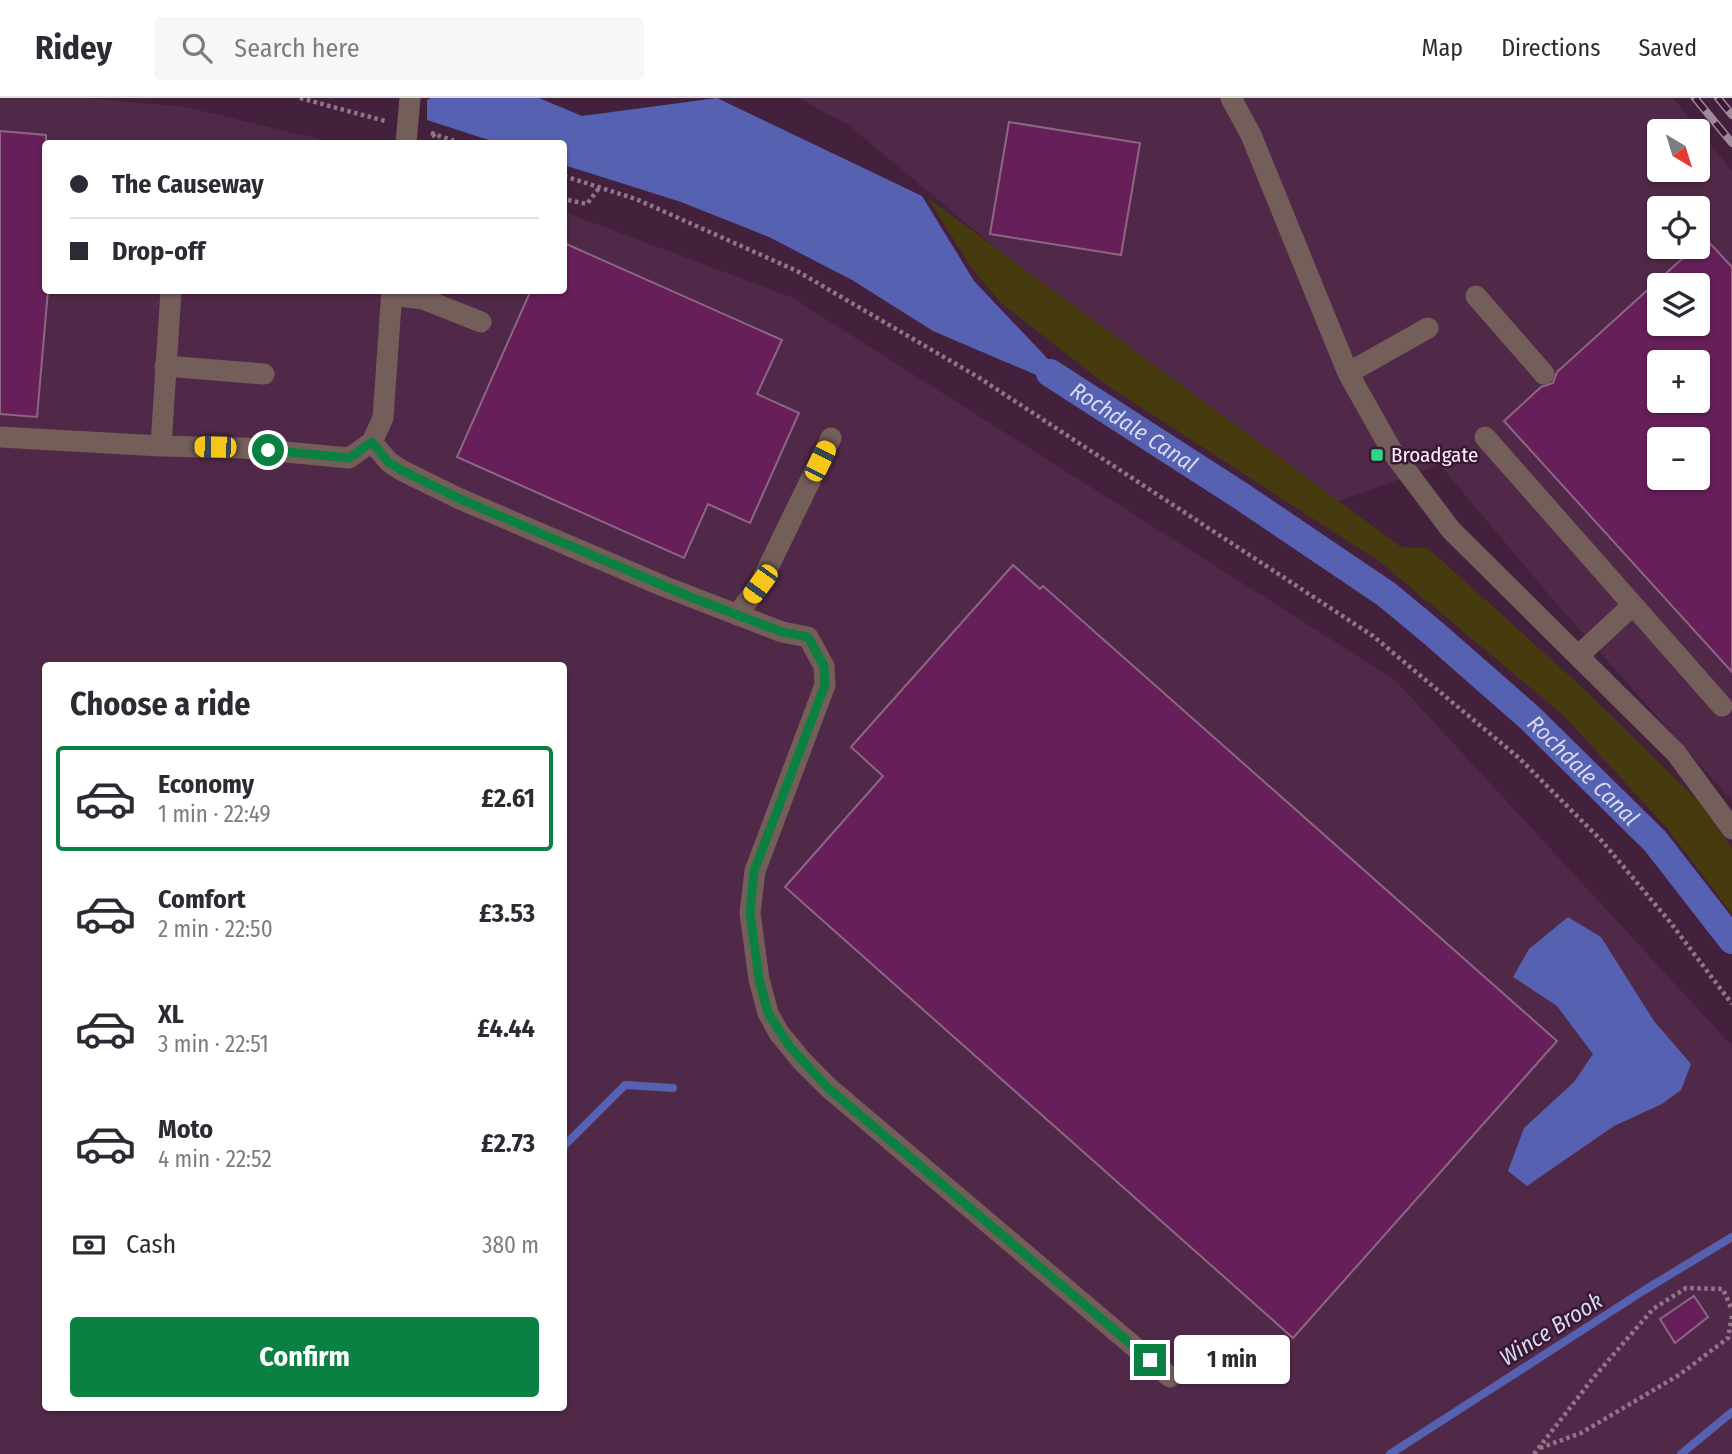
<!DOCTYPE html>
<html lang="en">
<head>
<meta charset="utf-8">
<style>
	body { margin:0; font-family:"Fira Sans Condensed",sans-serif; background:#f7f7f7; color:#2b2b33; height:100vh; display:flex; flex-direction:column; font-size:26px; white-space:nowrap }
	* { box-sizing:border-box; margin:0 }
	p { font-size:23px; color:#7c7c81 }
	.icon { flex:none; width:38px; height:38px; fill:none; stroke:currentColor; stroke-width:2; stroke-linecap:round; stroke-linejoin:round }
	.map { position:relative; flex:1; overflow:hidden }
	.details { position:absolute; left:42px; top:564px; width:525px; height:749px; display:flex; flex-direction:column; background:#fff; border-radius:7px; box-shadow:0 2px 5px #0004 }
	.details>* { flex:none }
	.guide { position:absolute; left:42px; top:42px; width:525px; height:154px; border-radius:7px; box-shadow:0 2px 5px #0004; display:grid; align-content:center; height:154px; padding:0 28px; background:#fff }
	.needle { width:46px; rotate:142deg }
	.controls { position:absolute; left:1647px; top:21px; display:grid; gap:14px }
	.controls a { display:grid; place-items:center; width:63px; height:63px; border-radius:7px; background:#fff; box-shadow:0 2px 5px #0004; font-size:35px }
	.end { position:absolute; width:32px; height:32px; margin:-16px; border:9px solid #0b8043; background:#fff; box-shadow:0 0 0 4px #fff }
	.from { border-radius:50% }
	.bubble { position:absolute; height:49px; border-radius:7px; background:#fff; box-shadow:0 2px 5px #0004; font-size:23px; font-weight:700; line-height:49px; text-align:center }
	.car { position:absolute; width:21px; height:42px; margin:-21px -10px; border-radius:9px; box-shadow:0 0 5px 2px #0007; background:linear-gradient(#f5c518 24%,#345 0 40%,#f5c518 0 76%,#345 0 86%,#f5c518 0) }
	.guide b { display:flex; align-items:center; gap:24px; height:66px; font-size:26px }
	.guide b+b { border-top:2px solid #e1e1e2 }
	.guide i { width:18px; height:18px; background:#2b2b33 }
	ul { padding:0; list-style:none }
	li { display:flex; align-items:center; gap:21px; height:105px; margin:0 14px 10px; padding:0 14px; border:4px solid transparent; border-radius:7px }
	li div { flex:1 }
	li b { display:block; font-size:26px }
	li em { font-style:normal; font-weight:700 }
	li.on { border-color:#0b8043 }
	li>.icon { width:63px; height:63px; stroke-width:1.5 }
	h2 { padding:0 28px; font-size:32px; line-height:84px }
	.pay { display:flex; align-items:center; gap:18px; height:77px; padding:0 28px; font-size:26px }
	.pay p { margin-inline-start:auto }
	.primary-button { display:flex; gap:14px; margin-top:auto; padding:14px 28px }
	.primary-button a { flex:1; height:80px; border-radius:7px; background:#0b8043; color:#fff; font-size:28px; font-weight:700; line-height:80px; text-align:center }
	header { display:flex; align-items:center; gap:42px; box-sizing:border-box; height:98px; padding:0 35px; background:#fff; border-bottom:2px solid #e1e1e2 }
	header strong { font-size:33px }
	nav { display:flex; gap:38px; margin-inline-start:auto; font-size:24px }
	.search { width:490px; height:63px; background:#f7f7f7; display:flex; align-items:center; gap:18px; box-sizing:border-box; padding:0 24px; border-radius:7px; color:#7c7c81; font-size:26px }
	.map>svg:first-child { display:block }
</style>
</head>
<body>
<header>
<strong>Ridey</strong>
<div class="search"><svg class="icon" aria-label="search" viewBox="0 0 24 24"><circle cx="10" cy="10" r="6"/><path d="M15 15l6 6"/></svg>Search here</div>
<nav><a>Map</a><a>Directions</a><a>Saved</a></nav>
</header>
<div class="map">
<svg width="1732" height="1356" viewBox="0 0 1732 1356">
	<rect width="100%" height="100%" fill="#43213c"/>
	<!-- built -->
	<path fill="#512948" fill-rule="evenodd" d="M0 0H84L186 9 335 45 46 46V192H564V114L791 199 1395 582 1732 948V1356H0ZM46 567H564V1309H46Z
		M798 0H1673L1732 73V703L1550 498 1440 367 1330 406 1123 255 847 26ZM1659 33H1698V72H1659ZM1659 110H1698V149H1659ZM1659 187H1698V226H1659ZM1659 264H1698V303H1659ZM1659 341H1698V380H1659Z"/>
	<!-- green -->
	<path fill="#453b0e" d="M928 100 1401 449 1428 450 1584 591 1697 702 1732 750V816L1667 730 1563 617 1380 464 1105 286 1000 204 970 168Z"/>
	<!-- water -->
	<path fill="#5761b1" d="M431 0H539L582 18 717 0 922 98 974 183 1081 296 933 233 852 182 769 139 681 104 564 67V46L498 45 427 22V2Z
		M1568 819 1601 839 1654 923 1691 966 1681 992 1662 1006 1614 1028 1527 1088 1508 1073 1524 1030 1574 984 1593 956 1557 908 1513 879 1529 851Z"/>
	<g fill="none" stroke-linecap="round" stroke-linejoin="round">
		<!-- stream -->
		<path stroke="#5761b1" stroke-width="8" d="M564 1048 625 987 673 990
			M1390 1356 1643 1193 1732 1139
			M1681 1356 1732 1314"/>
		<!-- canal -->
		<path stroke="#5761b1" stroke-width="28" id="s1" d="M1050 275 1241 398 1386 496 1432 534 1530 620 1655 743 1732 842"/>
	</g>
	<!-- building -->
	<path fill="#661f59" stroke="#8d6684" stroke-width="2" fill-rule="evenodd" d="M1009 24 1140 45 1121 157 990 136Z
		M0 33 46 37V192H48L37 319 0 316Z
		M1705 140 1732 169V574L1504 323 1541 289 1553 285 1557 274ZM1659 187H1698V226H1659ZM1659 264H1698V303H1659ZM1659 341H1698V380H1659Z
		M564 145 782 242 757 296 799 315 750 425 708 406 684 460 457 359 531 192H564Z
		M1013 467 1040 491 1043 488 1557 943 1293 1240 785 789 883 678 851 649Z
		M1694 1198 1708 1219 1675 1245 1660 1221Z"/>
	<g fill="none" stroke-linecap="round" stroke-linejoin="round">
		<!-- path -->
		<path stroke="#90768a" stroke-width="4.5" stroke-dasharray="3.5 3.5" stroke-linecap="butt" d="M300 0 385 23
			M431 35 463 46
			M433 36 438 46
			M564 78 636 101 797 173 978 279 1373 538 1519 660 1601 742 1670 824 1732 906
			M568 102 587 106 599 90
			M1540 1350 1581 1335 1679 1277 1728 1240 1732 1218
			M1534 1356 1594 1279 1653 1211 1686 1190 1723 1191 1732 1212"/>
		<!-- minor -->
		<path stroke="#745e59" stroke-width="21" d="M1231 0 1251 37 1348 275 1393 355 1451 432 1676 655 1732 731
			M406 46 410 0
			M392 197 423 201 481 224
			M1476 198 1544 276
			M165 268 264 276
			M1348 275 1428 230
			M0 339 161 348 243 350 349 360 372 344 383 320 392 192
			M1485 339 1722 608
			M372 344 389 364 401 372 460 401 663 488 782 534 808 539 824 568 825 587 755 773 750 815 759 881 768 915 779 935 802 963 829 990 1170 1279
			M161 348 171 192
			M737 517 760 486 831 340
			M1578 558 1633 507"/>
		<!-- rail casing -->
		<g stroke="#a1899b" stroke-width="8">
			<path id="rail" d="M1695 0 1732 45
				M1718 0 1732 17"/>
		</g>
		<!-- rail -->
		<use href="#rail" stroke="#381832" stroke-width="5" stroke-dasharray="16" stroke-linecap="butt"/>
	</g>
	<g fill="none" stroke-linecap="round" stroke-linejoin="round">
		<!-- route -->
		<path stroke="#0b8043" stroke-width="9" d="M268 352 349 360 372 344 388 364 401 372 460 401 688 498 782 534 808 539 824 568 825 587 754 773 750 815 759 881 768 915 790 949 828 990 1150 1262"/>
	</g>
	<!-- markers -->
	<rect fill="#2cd884" stroke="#381832" stroke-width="2.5" x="1370" y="350" width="14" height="14" rx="3.5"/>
	<g text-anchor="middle" stroke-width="5" stroke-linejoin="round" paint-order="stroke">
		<!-- poi labels -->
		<g font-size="21" fill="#fef0fa" stroke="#381832" text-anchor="start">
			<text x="1391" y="364">Broadgate</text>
		</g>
		<!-- water labels -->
		<g font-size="23" font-style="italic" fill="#d6dbf1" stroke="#381832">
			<text dy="8" stroke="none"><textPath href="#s1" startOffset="100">Rochdale Canal</textPath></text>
			<text dy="8" stroke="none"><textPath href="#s1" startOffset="667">Rochdale Canal</textPath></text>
			<text transform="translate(1551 1231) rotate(-32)" y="8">Wince Brook</text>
		</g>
	</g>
</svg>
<div class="controls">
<a><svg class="needle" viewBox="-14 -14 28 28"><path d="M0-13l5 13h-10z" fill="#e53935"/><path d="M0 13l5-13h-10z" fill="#7c7c81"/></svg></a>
<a><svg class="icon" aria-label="locate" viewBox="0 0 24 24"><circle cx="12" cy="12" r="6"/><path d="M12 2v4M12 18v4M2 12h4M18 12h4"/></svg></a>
<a><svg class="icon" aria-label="layers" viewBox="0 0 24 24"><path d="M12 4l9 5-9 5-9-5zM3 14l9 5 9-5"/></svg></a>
<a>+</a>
<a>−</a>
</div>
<i class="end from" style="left:268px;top:352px"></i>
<i class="end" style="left:1150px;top:1262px"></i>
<div class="bubble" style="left:1174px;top:1237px;width:116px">1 min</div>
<i class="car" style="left:215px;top:349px;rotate:271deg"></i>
<i class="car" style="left:820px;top:363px;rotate:26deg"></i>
<i class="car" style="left:760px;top:486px;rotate:216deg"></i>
<div class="guide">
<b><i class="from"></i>The Causeway</b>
<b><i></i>Drop-off</b>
</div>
<section class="details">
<h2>Choose a ride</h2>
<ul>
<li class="on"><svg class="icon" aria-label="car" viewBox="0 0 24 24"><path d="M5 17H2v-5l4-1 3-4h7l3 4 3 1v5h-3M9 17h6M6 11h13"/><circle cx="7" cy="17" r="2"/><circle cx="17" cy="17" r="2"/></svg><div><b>Economy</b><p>1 min · 22:49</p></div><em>£2.61</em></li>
<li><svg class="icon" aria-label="car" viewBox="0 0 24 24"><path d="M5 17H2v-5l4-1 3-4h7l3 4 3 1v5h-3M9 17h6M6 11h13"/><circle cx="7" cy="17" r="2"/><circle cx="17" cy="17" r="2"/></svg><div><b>Comfort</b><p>2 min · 22:50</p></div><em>£3.53</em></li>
<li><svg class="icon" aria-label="car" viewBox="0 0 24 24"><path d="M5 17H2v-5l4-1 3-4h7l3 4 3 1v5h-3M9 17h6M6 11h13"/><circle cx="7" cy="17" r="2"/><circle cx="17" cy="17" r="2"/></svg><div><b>XL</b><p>3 min · 22:51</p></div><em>£4.44</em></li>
<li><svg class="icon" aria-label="car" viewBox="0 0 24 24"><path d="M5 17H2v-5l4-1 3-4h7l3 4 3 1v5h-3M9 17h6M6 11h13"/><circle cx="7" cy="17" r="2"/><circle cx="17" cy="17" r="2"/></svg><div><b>Moto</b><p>4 min · 22:52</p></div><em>£2.73</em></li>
</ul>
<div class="pay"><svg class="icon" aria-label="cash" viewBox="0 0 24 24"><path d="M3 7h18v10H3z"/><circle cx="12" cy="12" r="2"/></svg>Cash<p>380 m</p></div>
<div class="primary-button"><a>Confirm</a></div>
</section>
</div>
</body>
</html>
